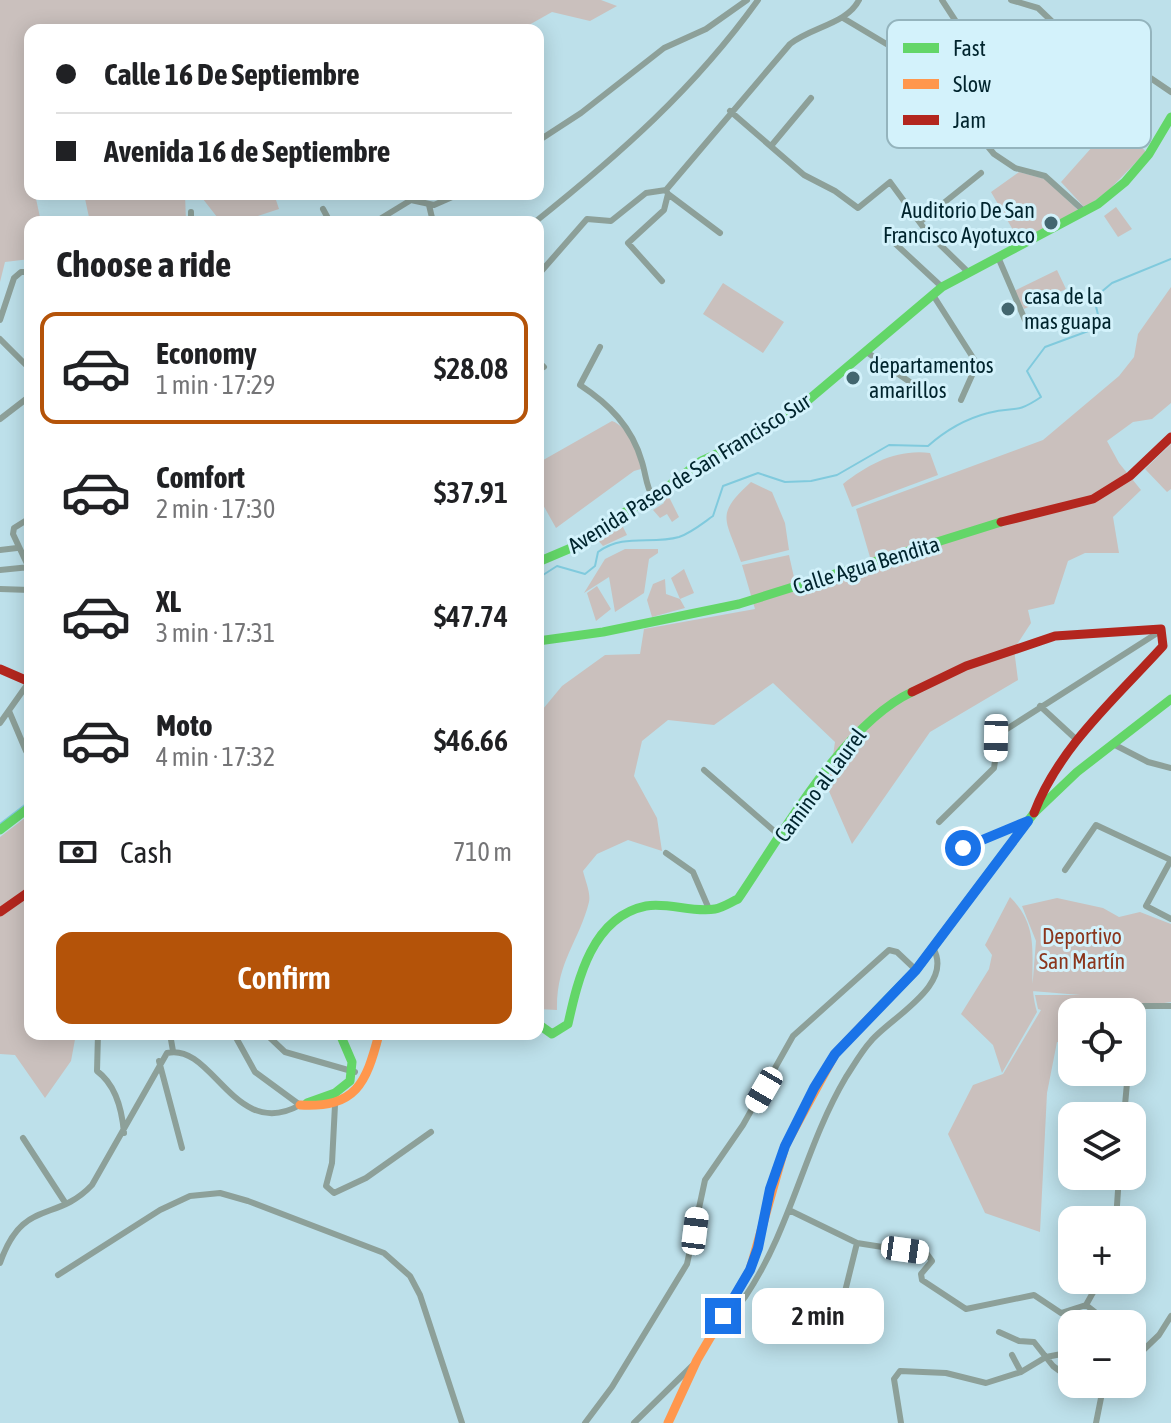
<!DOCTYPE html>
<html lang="en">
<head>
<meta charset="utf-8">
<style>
	body { margin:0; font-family:"Asap Condensed",sans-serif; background:#f2f2f2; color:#202124; height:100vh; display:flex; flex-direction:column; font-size:30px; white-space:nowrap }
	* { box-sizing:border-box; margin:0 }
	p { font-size:26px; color:#757577 }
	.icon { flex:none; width:44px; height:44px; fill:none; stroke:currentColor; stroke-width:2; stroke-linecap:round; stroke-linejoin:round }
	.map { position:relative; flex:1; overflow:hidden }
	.details { position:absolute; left:24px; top:216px; width:520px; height:824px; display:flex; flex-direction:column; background:#fff; border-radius:16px; box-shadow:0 4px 20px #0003 }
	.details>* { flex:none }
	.top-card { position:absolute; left:24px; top:24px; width:520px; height:176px; border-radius:16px; box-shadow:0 4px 20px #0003; display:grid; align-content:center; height:176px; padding:0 32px; background:#fff }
	.tools { position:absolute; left:1058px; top:998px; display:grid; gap:16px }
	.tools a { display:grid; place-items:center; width:88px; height:88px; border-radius:16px; background:#fff; box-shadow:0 4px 20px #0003; font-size:40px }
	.end { position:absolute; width:36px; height:36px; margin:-18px; border:10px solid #1a73e8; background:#fff; box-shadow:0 0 0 4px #fff }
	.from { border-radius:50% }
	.bubble { position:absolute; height:56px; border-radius:16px; background:#fff; box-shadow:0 4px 20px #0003; font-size:26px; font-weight:600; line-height:56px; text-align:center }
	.car { position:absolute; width:24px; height:48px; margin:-24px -12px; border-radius:10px; box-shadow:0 0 6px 2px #0007; background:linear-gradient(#fff 24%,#345 0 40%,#fff 0 76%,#345 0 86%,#fff 0) }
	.top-card b { display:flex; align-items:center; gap:28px; height:76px; font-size:30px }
	.top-card b+b { border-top:2px solid #e0e0e0 }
	.top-card i { width:20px; height:20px; background:#202124 }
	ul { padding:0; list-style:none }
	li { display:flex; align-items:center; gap:24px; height:112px; margin:0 16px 12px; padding:0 16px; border:4px solid transparent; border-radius:16px }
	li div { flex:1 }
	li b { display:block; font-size:30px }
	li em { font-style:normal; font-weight:600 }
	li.on { border-color:#b45309 }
	li>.icon { width:72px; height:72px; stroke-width:1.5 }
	h2 { padding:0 32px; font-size:36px; line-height:96px }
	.pay { display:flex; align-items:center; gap:20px; height:88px; padding:0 32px; font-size:30px }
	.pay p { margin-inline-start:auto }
	.button { display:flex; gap:16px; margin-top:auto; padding:16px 32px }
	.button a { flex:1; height:92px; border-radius:16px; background:#b45309; color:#fff; font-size:32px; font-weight:600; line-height:92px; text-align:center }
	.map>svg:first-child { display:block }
</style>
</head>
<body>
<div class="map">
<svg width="1171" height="1423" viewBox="0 0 1171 1423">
	<rect width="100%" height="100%" fill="#bde0ea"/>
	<!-- green -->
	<path fill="#cac0bd" d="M0 0H601L617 6 590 21 552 12 520 30H30V194H35L41 222H30V259L5 262 0 282Z
		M1117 119 1146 152 1109 190 1085 208 1061 182Z
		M1019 172 1045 179 1078 210 1021 244 991 192Z
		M84 194H185L186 222H90Z
		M199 194H274L279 209 239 222H221Z
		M1116 207 1132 229 1118 237 1104 216Z
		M1057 270 1066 289 1024 309 1014 291Z
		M723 283 784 322 763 353 703 314Z
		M1171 287V403L1152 419 1133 422 1107 441 1119 463 1141 490 1113 517 1119 553H1085L1068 561 1054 604 1028 610 1031 623 1014 649 1018 680 930 732 852 844 828 789 835 742 773 683 714 725 668 720 642 741 634 776 657 818 662 851 628 840 597 854 583 871C585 880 591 893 589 902 579 942 556 962 557 1010L538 1009V715L562 686 605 655 640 654 644 629 755 609 742 565 789 555 798 595 874 571 856 509 1043 440 1119 376 1134 357 1138 334Z
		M612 421C629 427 638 453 641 469L634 471 556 528 542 503 538 505V463Z
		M1171 444V489L1167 492 1145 469Z
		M930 453 938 475 852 507 843 484C869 464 896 449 930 453Z
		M751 482 772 492 785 523 789 550 741 562C726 518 714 516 751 482Z
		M666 491 679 517 672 522 667 514 660 518 653 510 664 503 660 496Z
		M619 519 627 535 603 546 594 536Z
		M625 549H658V553L649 559 644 593 615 612 609 577 584 593 605 559Z
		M684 569 694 593 680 599 685 608 652 617 647 600 653 584 665 579 666 594 680 599 671 578Z
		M597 586 611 609 596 621 587 593Z
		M30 814V1034H76L71 1061 45 1098 15 1055 0 1054V837Z
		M1010 897C1047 934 1024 969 1037 1012L1002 1073 993 1045 961 1014 989 969 992 955 985 945Z
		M1057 898 1103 908 1119 917 1140 912 1171 924V1002L1109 1011 1079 1008 1097 1012H1072V1045L1057 1042 1047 1093 1040 1232 985 1213 948 1134 973 1085 1003 1074 1041 1010 1038 1009 1035 995H1080L1032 991 1036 941 1022 906Z"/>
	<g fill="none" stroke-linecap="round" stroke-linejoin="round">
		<!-- stream -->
		<path stroke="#80cadd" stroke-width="2" d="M538 583 543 575 557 566 585 574 595 566 598 552C624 533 651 545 679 537 691 533 703 523 713 516L723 486 758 473 785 482 811 481 837 475 889 445 928 446C946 430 965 419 988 413 1015 405 1013 416 1041 397L1027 371 1045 347 1091 330 1099 319 1094 298 1112 283 1171 259
			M0 824 30 801"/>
		<!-- street -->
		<path stroke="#8da099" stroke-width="6" d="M942 0 998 86
			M1011 0 1038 8 1062 31 1093 32 1124 60 1171 92
			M843 18 935 73 981 115 985 143 994 154 1015 168 1045 176 1085 212
			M730 111 804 175 835 191 858 208 890 182 926 231 967 271
			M538 141 581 113 664 48 706 29 747 0
			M771 146 811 98
			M666 190 790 44C811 27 847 24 859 0
			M668 194 720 233
			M429 205 433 222
			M323 209 330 222
			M191 212V222
			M375 222 411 200 434 205 459 194
			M535 222C620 154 694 89 758 0
			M920 222 981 173
			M887 236 942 287
			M998 257 1025 320
			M538 275 587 219 611 221 646 193 666 190
			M662 281 628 243 664 210 668 194 666 190
			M933 295 977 364 961 400
			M0 320 14 278 21 272H30
			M0 339 30 369
			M600 347 580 385C609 404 632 427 642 462 646 475 646 486 653 498
			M868 353 920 389
			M538 361 544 367
			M0 419 30 396
			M30 460V474
			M0 550 17 548
			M29 568 13 534 14 528 30 518
			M0 570 30 567
			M0 589 30 590
			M1040 706 1078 741
			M9 711 26 751
			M0 723 29 682
			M1113 744 1148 762 1171 768
			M704 770 780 836
			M939 822 994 768 999 734 1162 630
			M953 839 966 849 1025 822
			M666 853 693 872 709 909
			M1171 860 1146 906 1171 919
			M1065 870 1096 825 1171 860
			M1063 1010 1086 1007 1104 1012
			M1109 1012 1139 1006H1171
			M98 1034 97 1071C116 1085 122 1109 124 1133
			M170 1034 173 1051
			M234 1034 255 1072 300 1105
			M266 1034 285 1052 355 1072
			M1132 1041 1139 1006
			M159 1061 182 1148
			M335 1105 332 1163 326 1186 334 1193 366 1178 431 1132
			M1124 1116 1128 1072
			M23 1138 66 1204
			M791 1211 857 1243 927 1254 932 1261 921 1274 922 1280 966 1309 1034 1295 1061 1313 1086 1305 1100 1280
			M1116 1220 1119 1176
			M0 1263C23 1197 55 1224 92 1185L167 1053C213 1042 234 1142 300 1105
			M58 1275 160 1210 190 1196 220 1193 248 1201 384 1253 410 1276 420 1295 462 1423
			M1086 1305 1095 1312 1098 1324
			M999 1332 1019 1341 1034 1342 1053 1366 1072 1380
			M715 1335C727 1325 735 1310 745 1297 792 1227 804 1148 846 1077 854 1065 861 1052 871 1041 890 1018 955 985 933 948
			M834 1336 857 1243
			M1012 1355 1021 1372
			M1132 1361 1159 1335 1171 1316
			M1080 1384 1103 1388
			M585 1423 612 1387 687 1264 705 1180 743 1125 793 1036 889 950 897 952 916 970
			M634 1423 692 1366
			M901 1423 894 1379 900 1371 946 1373 986 1383 1021 1372 1046 1357 1072 1352
			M1096 1423 1103 1388 1107 1384"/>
		<!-- fast -->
		<path stroke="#63d668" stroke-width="9" d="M538 562 571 548 621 514 653 498 701 461 758 435 794 412 942 287 1098 204 1125 182 1149 154 1171 117
			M538 641 603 632 739 604 1001 522
			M0 830 30 807
			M876 1011 916 970 1034 813 1077 772 1171 699
			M538 1024 552 1034 568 1024C578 979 592 917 646 906 668 902 693 913 715 909 722 908 731 902 738 899 781 836 843 724 912 692
			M307 1103 335 1093 350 1081 352 1062 340 1034"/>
		<!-- slow -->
		<path stroke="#ff974d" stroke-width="9" d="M300 1105C356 1108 366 1084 379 1034
			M668 1423 697 1360 750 1270 785 1146 835 1054 876 1011"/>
		<!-- jam -->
		<path stroke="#b3261e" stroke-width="9" d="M1001 522 1093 499 1130 476 1171 437
			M0 669 30 682
			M912 692 966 666 1055 636 1161 629 1163 646C1116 698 1059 747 1034 813
			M0 912 30 891"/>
	</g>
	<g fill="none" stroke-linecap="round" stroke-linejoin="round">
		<!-- route -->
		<path stroke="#1a73e8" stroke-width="10" d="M723 1316 750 1270 758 1248 770 1189 785 1146 814 1088 835 1054 916 970 1028 821 963 848"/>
	</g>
	<!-- markers -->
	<g fill="#42666f" stroke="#d3f2fb" stroke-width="3">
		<circle cx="1051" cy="223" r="8"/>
		<circle cx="1008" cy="309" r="8"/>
		<circle cx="853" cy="378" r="8"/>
	</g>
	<g text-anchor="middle" stroke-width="6" stroke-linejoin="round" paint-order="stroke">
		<!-- poi labels -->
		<g font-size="22" fill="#00242d" stroke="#d3f2fb" text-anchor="start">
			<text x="1035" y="218" text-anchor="end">Auditorio De San<tspan x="1035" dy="25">Francisco Ayotuxco</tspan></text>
			<text x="1024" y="304">casa de la<tspan x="1024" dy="25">mas guapa</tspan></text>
			<text x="869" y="373">departamentos<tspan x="869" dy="25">amarillos</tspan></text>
		</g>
		<!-- street labels -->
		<g font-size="22" fill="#00242d" stroke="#d3f2fb">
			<text transform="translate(689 473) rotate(-32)" y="8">Avenida Paseo de San Francisco Sur</text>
			<text transform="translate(866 565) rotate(-17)" y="8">Calle Agua Bendita</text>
			<text transform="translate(820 785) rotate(-53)" y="8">Camino al Laurel</text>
		</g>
		<!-- park labels -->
		<g font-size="22" fill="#8b361d" stroke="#d3f2fb">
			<text x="1082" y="944">Deportivo<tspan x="1082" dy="25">San Martín</tspan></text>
		</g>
	</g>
	<!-- legend -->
	<rect x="887" y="20" width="264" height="128" rx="12" fill="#d3f2fb" stroke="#94b4bd" stroke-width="2"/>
	<rect x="903" y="43" width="36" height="10" fill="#63d668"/>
	<rect x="903" y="79" width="36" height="10" fill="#ff974d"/>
	<rect x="903" y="115" width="36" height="10" fill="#b3261e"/>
	<g font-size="22" fill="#00242d">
		<text x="953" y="56">Fast</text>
		<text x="953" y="92">Slow</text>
		<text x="953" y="128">Jam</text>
	</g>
</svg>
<div class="tools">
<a><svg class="icon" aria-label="locate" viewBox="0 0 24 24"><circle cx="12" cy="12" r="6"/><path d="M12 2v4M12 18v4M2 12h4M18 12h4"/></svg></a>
<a><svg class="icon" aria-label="layers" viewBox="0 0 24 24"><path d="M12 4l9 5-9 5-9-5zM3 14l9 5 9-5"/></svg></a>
<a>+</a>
<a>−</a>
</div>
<i class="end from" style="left:963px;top:848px"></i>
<i class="end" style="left:723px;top:1316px"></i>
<div class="bubble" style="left:752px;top:1288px;width:132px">2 min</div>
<i class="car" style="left:996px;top:738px;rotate:181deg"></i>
<i class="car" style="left:764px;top:1090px;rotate:210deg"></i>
<i class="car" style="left:695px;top:1231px;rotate:7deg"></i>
<i class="car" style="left:905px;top:1250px;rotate:98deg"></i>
<div class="top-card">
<b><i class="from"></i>Calle 16 De Septiembre</b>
<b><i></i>Avenida 16 de Septiembre</b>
</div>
<section class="details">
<h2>Choose a ride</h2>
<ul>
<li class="on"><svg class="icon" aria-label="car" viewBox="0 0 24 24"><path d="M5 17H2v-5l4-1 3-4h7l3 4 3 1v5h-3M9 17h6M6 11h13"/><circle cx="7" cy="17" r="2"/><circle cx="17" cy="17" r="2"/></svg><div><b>Economy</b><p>1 min · 17:29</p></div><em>$28.08</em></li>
<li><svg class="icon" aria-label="car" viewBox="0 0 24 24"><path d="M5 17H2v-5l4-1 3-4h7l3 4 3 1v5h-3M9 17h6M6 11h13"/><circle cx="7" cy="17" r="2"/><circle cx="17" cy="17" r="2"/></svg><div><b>Comfort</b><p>2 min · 17:30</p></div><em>$37.91</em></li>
<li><svg class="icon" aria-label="car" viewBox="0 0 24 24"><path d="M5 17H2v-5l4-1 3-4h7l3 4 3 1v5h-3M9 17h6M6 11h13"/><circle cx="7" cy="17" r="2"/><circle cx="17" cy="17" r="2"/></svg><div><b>XL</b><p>3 min · 17:31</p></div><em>$47.74</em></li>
<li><svg class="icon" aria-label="car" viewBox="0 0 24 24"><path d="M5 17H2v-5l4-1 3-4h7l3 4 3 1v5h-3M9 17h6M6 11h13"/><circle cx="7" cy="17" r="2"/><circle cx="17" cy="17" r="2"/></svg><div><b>Moto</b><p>4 min · 17:32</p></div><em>$46.66</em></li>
</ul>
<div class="pay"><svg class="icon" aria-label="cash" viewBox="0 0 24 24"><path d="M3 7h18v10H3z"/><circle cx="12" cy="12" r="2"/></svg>Cash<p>710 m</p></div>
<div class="button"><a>Confirm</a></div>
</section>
</div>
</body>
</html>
